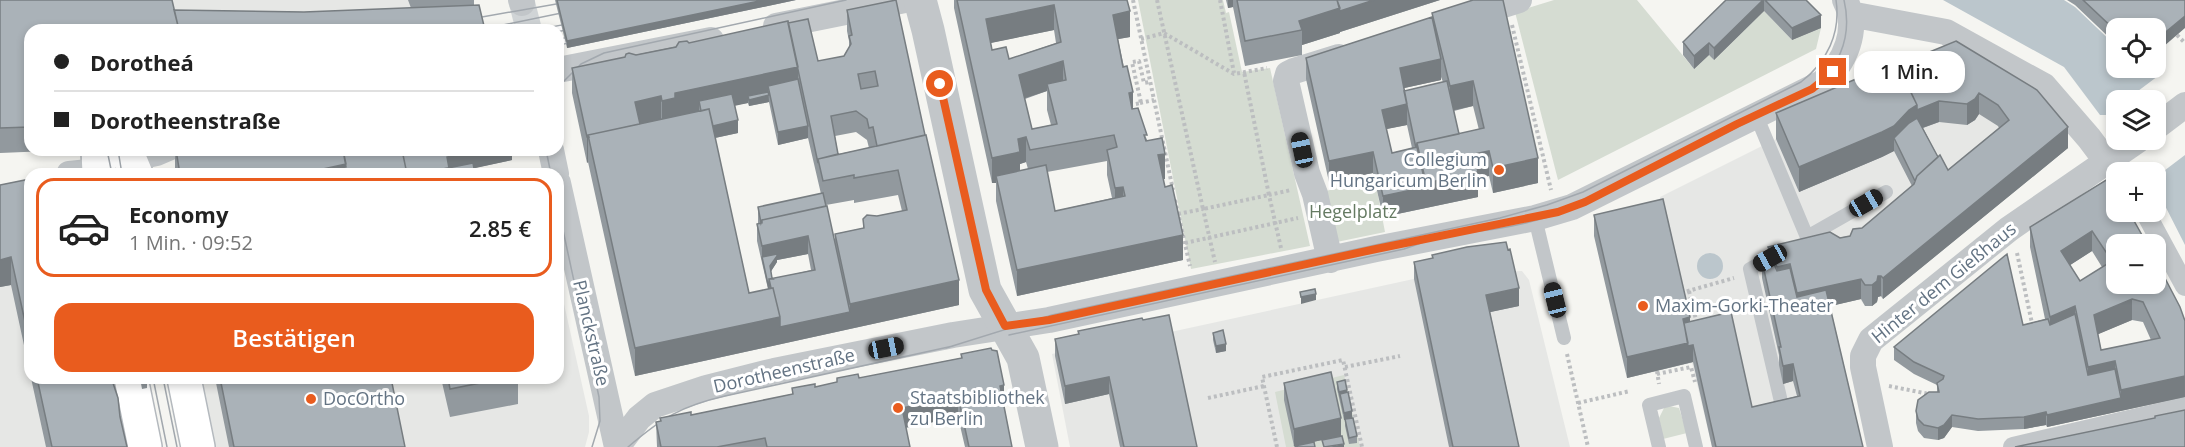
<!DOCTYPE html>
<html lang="de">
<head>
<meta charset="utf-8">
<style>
	body { margin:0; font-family:"Open Sans",sans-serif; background:#f6f6f6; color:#222; height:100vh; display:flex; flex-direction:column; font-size:22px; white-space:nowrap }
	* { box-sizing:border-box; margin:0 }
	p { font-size:20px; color:#767676 }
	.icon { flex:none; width:33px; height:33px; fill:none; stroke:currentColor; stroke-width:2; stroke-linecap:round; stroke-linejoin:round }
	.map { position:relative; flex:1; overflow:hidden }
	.side { position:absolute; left:24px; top:168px; width:540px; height:216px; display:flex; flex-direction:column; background:#fff; border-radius:18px; box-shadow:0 3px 9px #0003 }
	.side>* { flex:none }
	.guide { position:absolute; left:24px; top:24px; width:540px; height:132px; border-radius:18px; box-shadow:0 3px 9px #0003; display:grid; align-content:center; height:132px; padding:0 30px; background:#fff }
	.controls { position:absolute; left:2106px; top:18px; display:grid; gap:12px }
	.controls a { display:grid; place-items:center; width:60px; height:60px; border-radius:12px; background:#fff; box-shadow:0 3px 9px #0003; font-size:30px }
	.end { position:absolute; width:27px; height:27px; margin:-14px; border:8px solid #e95c1e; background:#fff; box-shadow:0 0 0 3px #fff }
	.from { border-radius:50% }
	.bubble { position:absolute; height:42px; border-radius:18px; background:#fff; box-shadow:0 3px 9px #0003; font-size:20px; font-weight:600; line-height:42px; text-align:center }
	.car { position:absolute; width:18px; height:36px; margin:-18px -9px; border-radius:8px; box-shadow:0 0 4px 2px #0007; background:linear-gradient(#222 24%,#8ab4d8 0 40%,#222 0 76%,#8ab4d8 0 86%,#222 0) }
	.guide b { display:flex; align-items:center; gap:21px; height:57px; font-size:22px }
	.guide b+b { border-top:2px solid #e0e0e0 }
	.guide i { width:15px; height:15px; background:#222 }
	ul { padding:10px 0 0; list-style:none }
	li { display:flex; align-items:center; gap:18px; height:99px; margin:0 12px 9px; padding:0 18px; border:3px solid transparent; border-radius:18px }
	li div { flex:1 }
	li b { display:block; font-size:22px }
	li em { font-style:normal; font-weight:600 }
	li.selected { border-color:#e95c1e }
	li>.icon { width:54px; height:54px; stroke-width:1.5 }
	.button { display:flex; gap:12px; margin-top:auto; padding:12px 30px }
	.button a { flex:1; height:69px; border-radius:18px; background:#e95c1e; color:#fff; font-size:24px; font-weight:600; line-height:69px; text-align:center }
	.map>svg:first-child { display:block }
</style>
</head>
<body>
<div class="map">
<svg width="2185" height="447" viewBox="0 0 2185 447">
	<rect width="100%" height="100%" fill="#f5f5f1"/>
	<!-- built -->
	<path fill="#e6e7e5" d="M117 0H472L474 7 194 18Z
		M1896 87 2037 110 1883 299 1881 297H1878L1877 302 1872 306H1865L1860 299 1826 307 1859 447H1712L1692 363 1627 378 1662 220 1660 197 1776 139Z
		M30 189V378H125L139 447H0V195Z
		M1522 271 1529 280 1570 447H1070L1052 354 1142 335 1143 338 1432 275Z
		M558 277 589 416V432L585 447H204L190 378H558Z"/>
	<!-- green -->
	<path fill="#d5dcd2" d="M1138 0H1223L1226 13 1229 12 1242 72 1270 68 1310 246 1191 269Z
		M1554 0H1637L1694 69 1709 55 1714 60 1764 11 1792 40 1821 28 1816 49 1558 180 1515 12Z
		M1375 180 1385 232 1332 243 1321 192Z
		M1344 375 1360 447H1286L1275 392Z
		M1669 406 1679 408 1687 433 1663 439 1659 418 1664 408Z"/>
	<!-- water -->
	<path fill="#bbc6cc" d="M1943 0H2064L2075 7 2116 46V68H2147L2185 114V245L2156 188V100H2116V125L2110 115H2100L2064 67Z
		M1697 266a13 13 0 1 1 26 0a13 13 0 1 1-26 0Z"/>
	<!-- pier -->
	<path fill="#f5f5f1" d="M2158 76 2185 109V155L2156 177V172H2148L2124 140H2156V100H2126Z"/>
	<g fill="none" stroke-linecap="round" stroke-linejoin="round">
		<!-- minor-tunnel -->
		<path stroke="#d0d4d6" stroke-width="26" stroke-dasharray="26 13" stroke-linecap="butt" d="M522 3 529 30"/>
		<!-- secondary casing -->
		<g stroke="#b4b9be" stroke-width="36">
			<path id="secondary" d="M98 150 99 174
				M126 150 136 174
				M131 378 145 447
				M184 378 198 447"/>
		</g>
		<!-- path -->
		<path stroke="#bcbec0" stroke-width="4" stroke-dasharray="3 3" stroke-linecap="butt" d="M1133 0 1173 190
			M1157 0 1203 209 1269 195 1244 72
			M1220 0 1234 73
			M1512 25 1551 190
			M2177 35 2185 43
			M1141 39 1164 33 1234 74 1267 68
			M1140 103 1154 100
			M1130 105 1141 103 1132 62 1139 61 1144 83 1150 82
			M1175 200 1190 266
			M1178 214 1203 209 1215 262
			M1185 243 1298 218
			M1281 248 1269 195 1291 190
			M2017 253 2033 328
			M1689 291 1697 324
			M1681 293 1734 278
			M1567 354 1588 447
			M1345 367 1400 356
			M1657 371 1659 384
			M1657 374 1691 367 1695 382
			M1889 386 1929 394
			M1208 398 1264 386
			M1578 403 1630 391
			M1277 447 1262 377 1343 360 1362 447"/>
		<!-- service -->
		<path stroke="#c2c6c9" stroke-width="14" d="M1756 115 1807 237 1886 192
			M1535 218 1564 338
			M1777 254 1750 269 1782 406
			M1659 447 1649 405 1684 396 1696 447"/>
		<!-- pedestrian -->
		<path stroke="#c2c6c9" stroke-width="20" d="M129 162 157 156 171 150
			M2145 212 2185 286
			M2013 447 2185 407"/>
		<!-- minor -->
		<path stroke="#c2c6c9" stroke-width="26" d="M521 0 522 3
			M1850 14 1946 32 2044 86 2089 138 2107 162
			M1471 15 1519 0
			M776 26 905 0
			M558 70 711 40
			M2156 127 2185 105
			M551 150 556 174
			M69 174 99 171
			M558 183 617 447
			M1330 260 1315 194 1307 173 1286 81 1288 74 1294 71 1339 57
			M617 447 639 418 655 405 706 388 774 371 953 335 1049 320 1376 249 1535 218 1572 207 1822 83C1845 63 1860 29 1845 0
			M1880 447 1863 367V356L1871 340 2009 229 2138 140"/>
		<!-- tertiary -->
		<path stroke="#c2c6c9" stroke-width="33" d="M920 0 928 30 985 290 1023 358 1042 447"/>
		<!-- secondary -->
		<use href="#secondary" stroke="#fff" stroke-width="33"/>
		<!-- tram -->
		<path stroke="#a2a8ae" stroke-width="1.5" d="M465 20 579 0
			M479 30 576 10
			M558 87 581 64 604 53 846 0
			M107 150 112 174
			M118 150 122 174
			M546 150 551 174
			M558 207 599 397 600 421 592 447
			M1457 233C1496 231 1534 223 1572 209L1806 93C1838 72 1853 38 1844 0
			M1009 335 1404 249 1447 234
			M946 348 1052 315 1500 218 1547 205 1583 192 1801 82C1827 62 1841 33 1836 0
			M153 378 167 447
			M163 378 177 447
			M628 447C662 418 681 406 725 396L953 346"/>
		<!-- rail casing -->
		<g stroke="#a2a8ae" stroke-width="7">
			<path id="rail" d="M551 30 577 25
				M558 42 582 38"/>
		</g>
		<!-- rail -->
		<use href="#rail" stroke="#fff" stroke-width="4.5" stroke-dasharray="14" stroke-linecap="butt"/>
	</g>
	<!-- wall -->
	<path fill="#92999e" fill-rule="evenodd" d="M0 0 174 10 304 12 411 8 408 0H474V5L30 30V150H48V151L0 153Z
		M555 0H796L567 48Z
		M896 0 959 305 635 376 588 162 587 163 572 93V68L788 23 818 61 844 56 849 47V41L847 31V10ZM769 102 778 145 808 138 821 194 758 207V223L757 224V241L768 289 749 293 715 138 738 133 735 105 748 103 749 106ZM856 132 867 140 869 148 838 154 835 136ZM898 195 902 211 863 219V228L835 234V242L826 205 854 200V203ZM808 254 811 270 773 279 772 278 771 271 777 262V260Z
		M954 0H1127L1130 37 1118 39 1133 109 1165 179H1163L1183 260 1017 296 996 201V183H992L954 8ZM1054 30 1056 43 1009 59 992 50 990 43ZM1047 91V110L1051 125 1032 129 1025 99ZM1107 161V175L1112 198 1055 211 1047 172ZM1026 162 1028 169 1020 171V164Z
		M1226 0H1440L1340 32V33L1302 45V55L1245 66 1233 7 1228 8Z
		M1726 0H1806L1821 28 1792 40 1764 11 1714 60 1709 55 1694 69 1683 55V42Z
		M2067 0H2185L2116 28V44L2075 5Z
		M1432 13 1538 183 1493 193 1489 176 1478 178V197L1383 217 1373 173 1329 182 1306 79V58L1432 17ZM1441 77 1443 82 1404 91V88L1441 80ZM1473 106 1479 130 1459 134 1454 111ZM1407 125 1412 148 1392 153 1386 129Z
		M1956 41 2068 148 1883 299 1881 296 1878 297 1877 302 1872 306H1865L1861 299 1830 306 1863 447H1712L1693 362 1627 378 1594 236V215L1690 321 1752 407 1797 396 1793 381 1783 384 1779 365V355L1762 278V261L1768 251V247L1850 236 1862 228 1912 186 1894 151 1882 157 1799 192 1776 139V113L1898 65ZM1979 114 1998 126 1999 128 1948 170 1938 157 1923 128 1939 122 1967 125 1975 120Z
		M175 150H512V160L474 168 475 174H175Z
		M2111 177 2156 284 2185 397 2047 427 2046 425 2024 429 1978 431 1952 427 1944 438 1938 440 1924 438 1918 431 1916 423V411L1937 392V385L1914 374 1894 360V347L2023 325 2045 319 2030 247V227ZM2092 251 2102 267 2080 281 2070 265ZM2132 320 2143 322 2151 340 2101 350 2098 334Z
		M30 179V373L11 285 0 287V185Z
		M1432 255 1519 306 1490 312 1519 447H1449L1414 279V262L1432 258Z
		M1143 320 1197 447H1120L1109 394 1065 404 1055 356V339Z
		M1213 333 1226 351 1216 353 1213 340Z
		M961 354 1004 405 1012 447H965L958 417 906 428 910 447H657L656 422 660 421V418L691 415 792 394V388L815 387 837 382V378H859L961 358Z
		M31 378H112L127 447H46Z
		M140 378H147V388L142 389Z
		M215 378H410L391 382 405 447H229Z
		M441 378H518V404L450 417Z
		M1337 382 1347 393 1357 436V443L1349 444 1345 426V420H1344L1337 389Z
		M1284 383 1341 436 1294 446 1284 400Z"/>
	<!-- shaded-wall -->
	<path fill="#777d81" d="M764 0H796L567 48V41Z
		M1228 0H1233V7L1228 8Z
		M1374 0H1440L1340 32V33L1302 45V30L1299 21 1340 8Z
		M1763 0H1764V11L1714 60V48Z
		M1054 5V30L986 44V19Z
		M1130 11V37L1113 40V15Z
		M1821 15V28L1792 40V28Z
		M2185 16V28L2156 53V40Z
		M1709 43V55L1694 69V56Z
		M1441 59V80L1400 89V68Z
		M1063 61V86L1047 84V91L1019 100V75Z
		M798 67V92L768 86 769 102 749 106 748 96V103L702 113 699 101V113L662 126V101L675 93Z
		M1473 81V106L1450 111V86Z
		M1133 92V117L1129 93Z
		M1979 93V114L1975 120 1967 125V104Z
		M661 96V122L594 161 635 102Z
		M1939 101V122L1894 138V151L1882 157 1799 192V167L1917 105Z
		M1407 104V125L1382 130V110Z
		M738 120V133L710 139V126Z
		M808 126V138L778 145V132Z
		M2068 127V148L1883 299V278Z
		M587 137H588V162L587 163Z
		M1026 137V162L1020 164V178L996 176V183H992V158L1018 139Z
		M478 150H512V160L448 174 447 157Z
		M1489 151V176L1478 178V197L1383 217V196L1426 187V183L1474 154Z
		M1373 152V173L1329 182V161Z
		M1165 154V179L1158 180V155Z
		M1538 158V183L1493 193V168Z
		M346 164V174H300Z
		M1123 187V212L1115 213V188Z
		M2092 231V251L2061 271V251Z
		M1183 235V260L1017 296V270Z
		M808 236V254L777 260V262L770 273 762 257V246Z
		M11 257V285L0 287V260Z
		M1790 264V285L1777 288V267Z
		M1878 276H1881V296L1878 297 1877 302 1872 306V285Z
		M1861 279V299L1797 314V293Z
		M959 280V305L635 376V348L780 317 850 312V304Z
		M1519 288V306L1486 313V295Z
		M1316 294V300L1301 304V297Z
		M2132 299V320L2094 336V315Z
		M2075 306V327L2050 338V317Z
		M1690 317V338L1683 319Z
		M1688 343 1693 345V362L1627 378V357Z
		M1226 344V351L1216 353V346Z
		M2115 361V382L2088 387V367Z
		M1793 364V381L1783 384V366Z
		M2185 376V397L2047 427V415L2121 398V390Z
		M1109 377V394L1065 404V386Z
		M387 378H410L387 383Z
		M1004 385V406L1000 386Z
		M1347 390V396L1340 394 1339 398V392Z
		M958 396V417L902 428V408Z
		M1352 411V418L1344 420V413Z
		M2046 412V425L2024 429V417Z
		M1952 415V427L1944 438 1938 440V428Z
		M1341 418V436L1294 446V429Z
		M1344 444V447H1328Z"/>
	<!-- building -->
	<path fill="#aab2b8" stroke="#777d81" stroke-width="1.5" fill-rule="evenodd" d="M0 0H172L179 30H30V127L0 128Z
		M557 0H764L567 41Z
		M896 0 925 135 877 146 873 127 869 128 867 119 856 111 831 116 838 154 818 159V163L788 23 808 19 818 61 844 56 851 44 849 36 852 35 847 10ZM875 71 878 86 861 89 858 74Z
		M957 0H1127L1130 11 1113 15 1123 67 1127 66 1133 92 1129 93 1132 109 1138 108 1147 135H1144L1146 141 1162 138 1165 154 1158 155 1165 187 1172 185 1183 235 1017 270 996 176 1046 165 1055 211 1125 196 1123 187 1115 188 1107 150 1117 147 1114 135 1030 150 1026 137 1018 139 1020 152 992 158ZM1054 5 1061 42 1009 59 1006 47 992 50 986 19ZM1063 61 1066 80 1047 84 1057 124 1032 129 1019 75Z
		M1237 0H1337L1340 8 1299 21 1302 30 1245 41Z
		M1337 0H1374L1340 11Z
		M1473 0H1503L1538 158 1493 168 1489 151 1474 154 1478 172 1426 183 1417 143 1484 128 1473 81 1450 86 1432 13Z
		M1726 0H1763L1714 48 1709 43 1694 56 1683 42Z
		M1765 0H1806L1821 15 1792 28Z
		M2083 0H2185V16L2156 40V28H2116V31Z
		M479 5 485 30H179L174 10 304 12Z
		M1432 17 1441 59 1400 68 1407 104 1382 110 1392 153 1417 147 1426 187 1383 196 1373 152 1329 161 1306 58Z
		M788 21 798 67 675 93V98L662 101 661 96 635 102 640 124 588 135 589 137H587L572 68 625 57 626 54 629 53 636 55 676 47 679 42 687 41 689 43Z
		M1956 41 2037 90 2068 127 1883 278 1881 276H1878L1877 281 1872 285H1865L1861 279 1797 293 1790 264 1777 267 1768 247 1830 232 1840 238 1850 236 1853 229 1862 228 1914 184 1917 176 1940 155 1948 170 2009 120 1998 105 1979 93 1975 99 1967 104 1939 101 1917 110V105L1898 65Z
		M1896 62 1917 105 1909 110 1894 126 1882 132 1799 167 1776 113Z
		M798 79 808 126 778 132 768 86Z
		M1447 81 1459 134 1417 143 1416 148 1404 91Z
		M768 92 769 95 749 100 748 96Z
		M732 94 738 120 713 126 709 109 701 111 699 101Z
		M709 109 749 293 773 288 780 317 635 348 588 135Z
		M1917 118 1938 157 1917 176 1915 181 1894 138 1909 123Z
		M926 135 959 280 850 304 835 234 864 228 863 219 867 215 877 216 907 210 898 170 854 178V175L823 181 818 159Z
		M176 150H343L346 164 300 174H180Z
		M343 150H402L407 174H311L346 167Z
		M402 150H478L447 157 449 168 418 174H407Z
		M473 163 475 174H418Z
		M68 171V174H54Z
		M2111 177 2116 187V212H2129L2147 244H2116V284H2156V261L2180 307 2185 321V376L2121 390 2115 361 2088 367 2075 306 2050 317 2030 227ZM2092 231 2112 261 2080 281 2061 251ZM2132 299 2143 302 2160 338 2101 350 2094 315Z
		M30 179V345L11 257 0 260V185Z
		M823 193 826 206 762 220 761 223 758 207Z
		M1663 199 1690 317 1683 319 1688 343 1627 357 1594 215Z
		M827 206 850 312 780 327V317L773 288H771L769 279 815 270 808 236 762 246 757 224 762 223V220Z
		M1506 242 1508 250 1510 249 1519 288 1486 295 1519 447H1453L1414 262 1433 258 1432 255 1467 247Z
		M1768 251 1777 271 1790 268 1797 297 1826 290 1863 447H1716L1693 345 1688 346 1684 323 1731 312 1752 407 1800 396 1793 364 1783 366 1779 347H1781L1762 261Z
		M777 254V256L770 266 772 278 773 279H769V289L762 257Z
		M2007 254 2023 325 2048 319 2050 325 2075 314 2088 375 2115 369 2121 398 2047 415 2046 412 2024 417 1978 419 1952 415 1944 425 1938 428 1924 425 1918 419 1916 411 1918 400 1929 392H1939L1937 383 1943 379 1944 376 1914 362 1894 347Z
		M1315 289 1316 294 1301 297 1300 292Z
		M1169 315 1197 447H1124L1109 377 1065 386 1055 339 1079 334 1078 331 1142 318 1143 320Z
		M1223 330 1226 344 1216 346 1213 333Z
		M991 348 992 350 997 351 1004 385 1000 386 1012 447H969L958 396 902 408 910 447H767L765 438 717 447H661L656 422 661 421 660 418 691 412V415L793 394 792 388 815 384V387L837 382V378L858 374 859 378 962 358 961 354Z
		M1331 372 1341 418 1294 429 1284 383Z
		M37 378H112L113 383 118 398 120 417 127 447H52Z
		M141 378H147V382L142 383Z
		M220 378H391L405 447H234Z
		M448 378H505L450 389Z
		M1345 380 1347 390 1339 392 1337 382Z
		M1348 392 1352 411 1344 413 1340 394Z
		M2185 410V447H2015L2155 418V416Z
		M1353 418 1357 436 1349 438 1345 419Z
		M1342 436 1344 444 1324 447 1322 440Z
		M1314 442 1315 447H1296L1295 446Z"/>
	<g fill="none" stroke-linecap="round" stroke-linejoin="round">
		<!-- route -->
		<path stroke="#e95c1e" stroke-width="8" d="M940 84 986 290 1005 326 1049 320 1376 249 1558 212 1585 202 1737 124 1812 89 1833 72"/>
	</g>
	<!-- markers -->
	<g fill="#e95c1e" stroke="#fff" stroke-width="2">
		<circle cx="1499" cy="170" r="6"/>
		<circle cx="1643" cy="306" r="6"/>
		<circle cx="311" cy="399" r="6"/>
		<circle cx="898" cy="408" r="6"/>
	</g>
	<g text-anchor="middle" stroke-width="6" stroke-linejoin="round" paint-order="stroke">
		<!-- poi labels -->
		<g font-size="18" fill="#637383" stroke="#fff" text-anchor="start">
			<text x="1487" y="166" text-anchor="end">Collegium<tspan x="1487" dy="21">Hungaricum Berlin</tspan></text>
			<text x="1655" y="312">Maxim-Gorki-Theater</text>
			<text x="910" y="404">Staatsbibliothek<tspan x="910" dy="21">zu Berlin</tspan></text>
			<text x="323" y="405">DocOrtho</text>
		</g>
		<!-- park labels -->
		<g font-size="18" fill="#657a62" stroke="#fff">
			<text x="1353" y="218">Hegelplatz</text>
		</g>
		<!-- street labels -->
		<g font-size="18" fill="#637383" stroke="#fff">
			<text transform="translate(1944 283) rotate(-39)" y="6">Hinter dem Gießhaus</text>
			<text transform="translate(591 333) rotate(77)" y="6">Planckstraße</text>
			<text transform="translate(784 371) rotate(-13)" y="6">Dorotheenstraße</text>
		</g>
	</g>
</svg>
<div class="controls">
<a><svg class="icon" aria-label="locate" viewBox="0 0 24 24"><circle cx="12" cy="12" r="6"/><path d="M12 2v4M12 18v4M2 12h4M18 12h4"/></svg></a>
<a><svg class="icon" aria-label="layers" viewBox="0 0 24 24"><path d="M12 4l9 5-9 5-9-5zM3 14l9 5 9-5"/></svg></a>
<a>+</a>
<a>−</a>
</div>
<i class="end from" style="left:940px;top:84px"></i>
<i class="end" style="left:1833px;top:72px"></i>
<div class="bubble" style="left:1854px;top:51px;width:111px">1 Min.</div>
<i class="car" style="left:1302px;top:150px;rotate:348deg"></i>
<i class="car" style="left:1866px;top:203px;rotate:60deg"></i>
<i class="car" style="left:1770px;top:258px;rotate:241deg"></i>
<i class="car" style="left:1555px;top:300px;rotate:346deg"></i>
<i class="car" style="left:886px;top:348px;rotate:79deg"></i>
<div class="guide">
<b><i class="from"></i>Dorotheá</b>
<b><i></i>Dorotheenstraße</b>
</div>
<section class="side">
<ul>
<li class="selected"><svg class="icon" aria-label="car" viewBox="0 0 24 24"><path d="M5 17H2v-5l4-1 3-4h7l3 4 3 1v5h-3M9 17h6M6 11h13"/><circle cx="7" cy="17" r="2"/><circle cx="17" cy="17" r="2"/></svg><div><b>Economy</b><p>1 Min. · 09:52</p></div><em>2.85 €</em></li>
</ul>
<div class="button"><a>Bestätigen</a></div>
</section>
</div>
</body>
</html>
